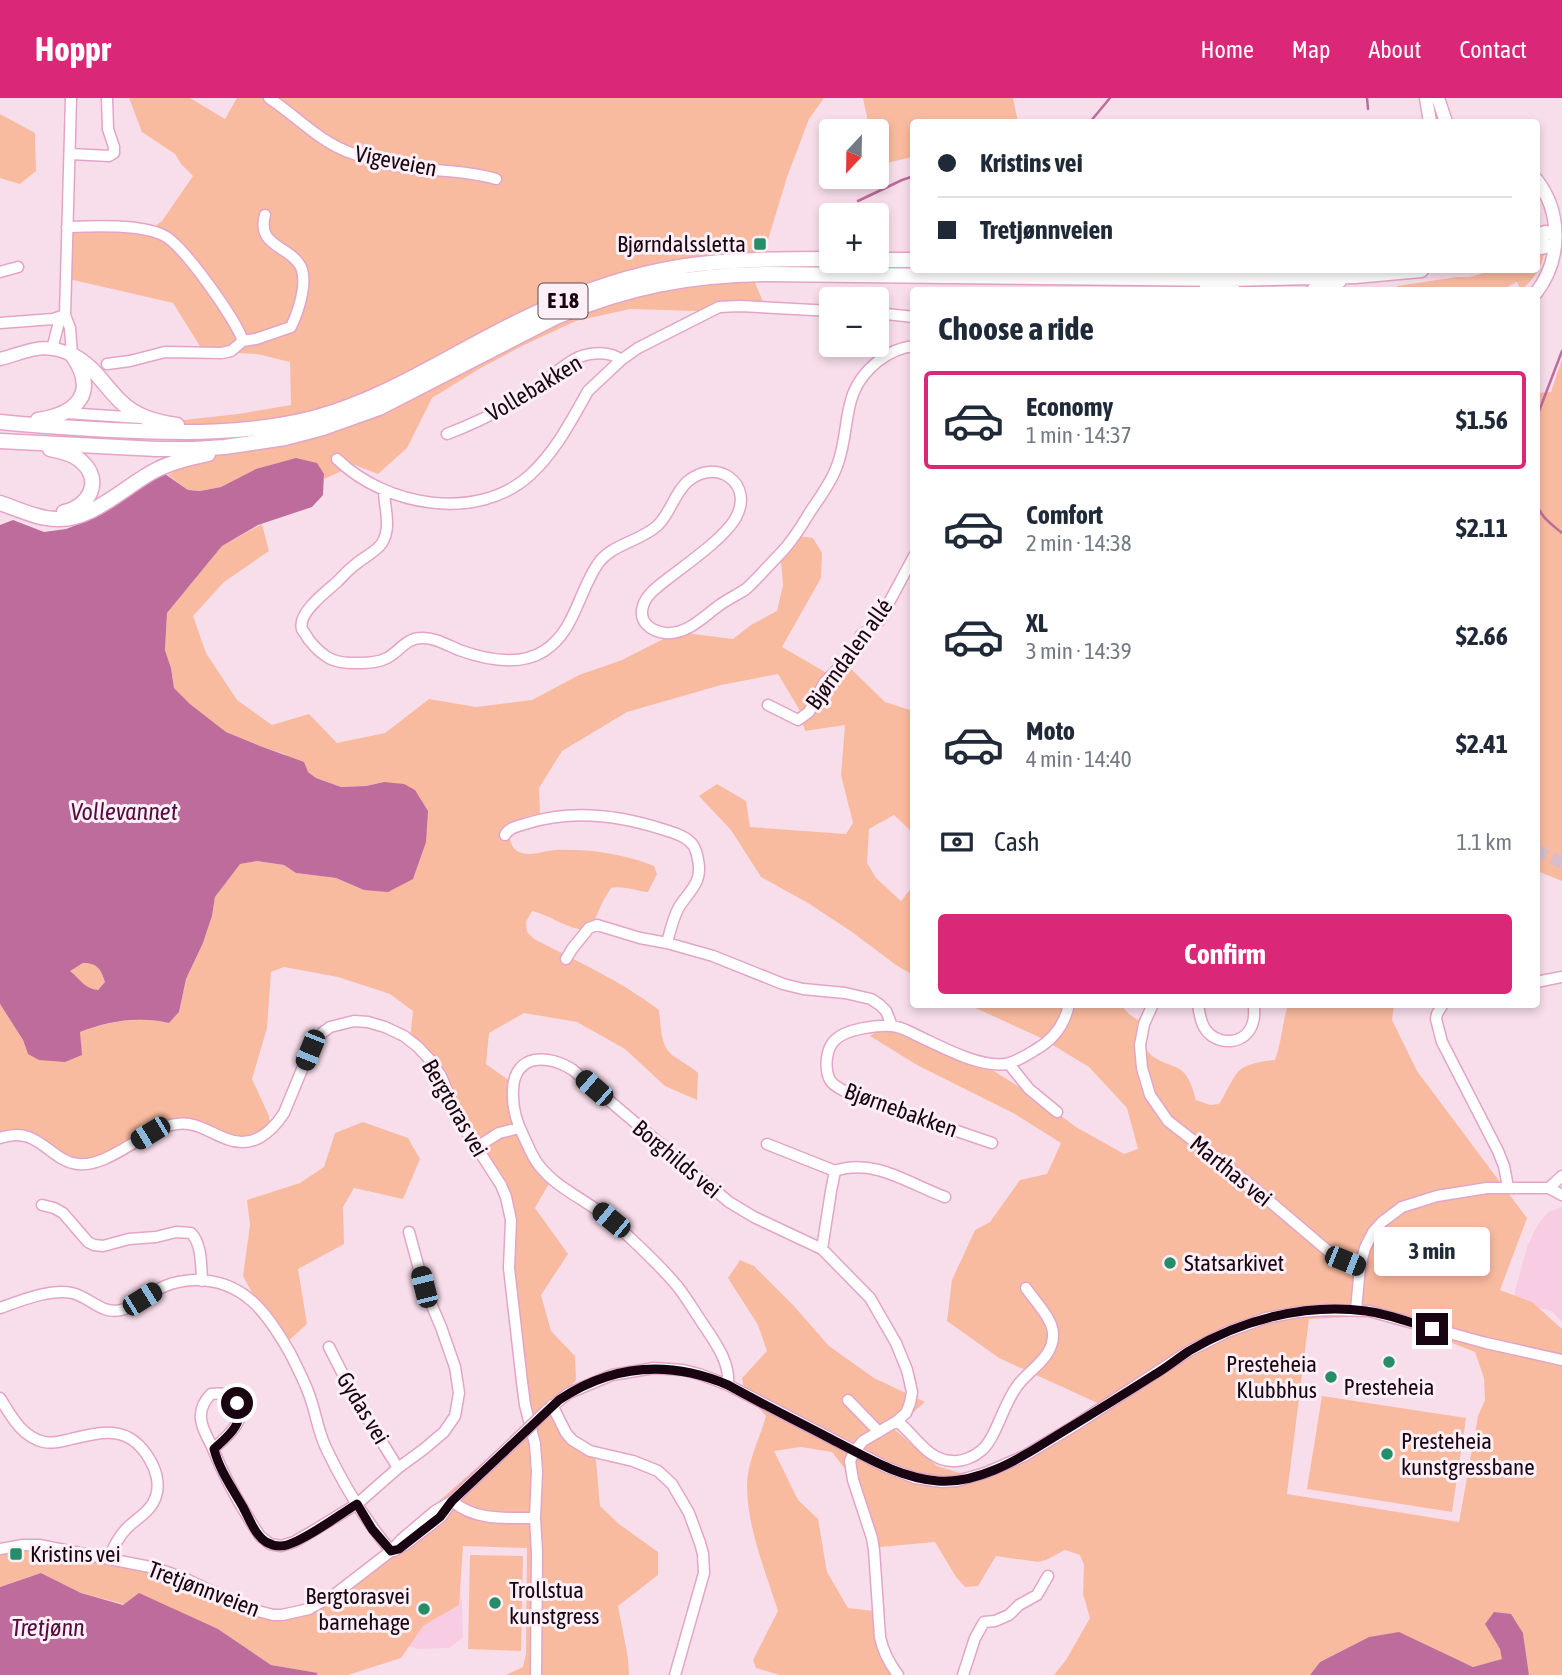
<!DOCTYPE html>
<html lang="en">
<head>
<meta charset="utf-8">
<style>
	body { margin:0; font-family:"Asap Condensed",sans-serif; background:#f2f2f3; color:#1f2937; height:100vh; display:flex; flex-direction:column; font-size:26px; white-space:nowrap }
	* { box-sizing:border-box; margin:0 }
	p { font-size:23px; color:#747a83 }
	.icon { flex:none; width:38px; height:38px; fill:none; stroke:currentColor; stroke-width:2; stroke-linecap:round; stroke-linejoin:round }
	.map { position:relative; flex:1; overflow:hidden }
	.details { position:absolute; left:910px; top:189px; width:630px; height:721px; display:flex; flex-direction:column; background:#fff; border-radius:7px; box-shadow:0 4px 10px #0003 }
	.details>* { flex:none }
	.top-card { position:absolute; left:910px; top:21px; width:630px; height:154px; border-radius:7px; box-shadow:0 4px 10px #0003; display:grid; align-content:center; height:154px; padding:0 28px; background:#fff }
	.needle { width:46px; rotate:202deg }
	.fabs { position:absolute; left:819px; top:21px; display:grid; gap:14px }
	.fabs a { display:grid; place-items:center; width:70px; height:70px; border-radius:7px; background:#fff; box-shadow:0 4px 10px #0003; font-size:35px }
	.end { position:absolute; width:32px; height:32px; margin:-16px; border:9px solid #190511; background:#fff; box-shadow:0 0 0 4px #fff }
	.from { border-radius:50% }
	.bubble { position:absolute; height:49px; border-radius:7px; background:#fff; box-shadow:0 4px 10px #0003; font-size:23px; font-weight:700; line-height:49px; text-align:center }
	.car { position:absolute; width:21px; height:42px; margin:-21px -10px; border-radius:9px; box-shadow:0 0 5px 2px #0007; background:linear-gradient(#222 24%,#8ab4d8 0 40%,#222 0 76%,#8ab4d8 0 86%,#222 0) }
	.top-card b { display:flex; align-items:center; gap:24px; height:66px; font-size:26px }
	.top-card b+b { border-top:2px solid #e0e1e3 }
	.top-card i { width:18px; height:18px; background:#1f2937 }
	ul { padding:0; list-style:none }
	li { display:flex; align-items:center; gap:21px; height:98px; margin:0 14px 10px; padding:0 14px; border:4px solid transparent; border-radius:7px }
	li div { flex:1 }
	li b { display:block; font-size:26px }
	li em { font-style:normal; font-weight:700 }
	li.active { border-color:#db2777 }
	li>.icon { width:63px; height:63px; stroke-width:1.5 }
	h2 { padding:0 28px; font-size:32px; line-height:84px }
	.pay { display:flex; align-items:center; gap:18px; height:77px; padding:0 28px; font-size:26px }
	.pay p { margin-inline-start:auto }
	.button { display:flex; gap:14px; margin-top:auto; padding:14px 28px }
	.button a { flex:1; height:80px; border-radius:7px; background:#db2777; color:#fff; font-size:28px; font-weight:700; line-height:80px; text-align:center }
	header { display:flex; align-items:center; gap:42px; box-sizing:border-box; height:98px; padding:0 35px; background:#db2777; color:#fff }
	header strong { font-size:33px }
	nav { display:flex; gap:38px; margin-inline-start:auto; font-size:24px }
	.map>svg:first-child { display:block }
</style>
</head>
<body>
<header>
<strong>Hoppr</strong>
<nav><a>Home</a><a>Map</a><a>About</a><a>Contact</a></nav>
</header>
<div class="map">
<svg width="1562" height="1577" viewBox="0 0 1562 1577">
	<rect width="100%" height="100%" fill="#f8deeb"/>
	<!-- built -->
	<path fill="#f8cde4" d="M1562 1109V1224L1552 1213 1514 1204 1515 1193 1527 1149 1538 1126 1548 1114Z
		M453 1470 462 1504 463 1540 449 1550 418 1551 385 1539Z"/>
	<!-- green -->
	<path fill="#f9bba0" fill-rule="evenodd" d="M129 0H190L225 21 237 0H824L809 21 787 79 755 185 768 215 630 211 576 223 526 246 479 271 432 300 407 350 378 376 355 367 324 381V376L256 371 221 389 200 393 188 392 168 377 182 369 193 348 163 317 184 322 238 316 291 307 290 264 257 256 203 253 173 205 69 181 73 135 92 129 147 134 162 123 193 78 181 66 175 56 142 34Z
		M863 0H1013L1018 24H914L913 59 877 67V33H870Z
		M0 16 35 35 36 73 20 86 0 80Z
		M1544 155C1542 170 1533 182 1521 192L1517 184 1501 192H1391L1397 191V188L1457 179H1470L1494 172H1536L1537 157Z
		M1562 261V783L1537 773 1536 295 1551 294Z
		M262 426 269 453 224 484 193 518 206 555 237 602 272 627 309 616 337 645 385 635 429 601 476 609 532 602 579 577 622 562 677 534 733 541 751 527 777 513 783 487 780 452 792 437 813 440 822 455 821 480 782 549 832 578 844 564 885 604 913 613V735L894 717 869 731 867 765 876 780 901 803 913 788V877L896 867 852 834 808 805 761 779 731 732 699 698 717 686 746 703 750 729 846 736 853 725 841 677 845 627 805 633 799 611 778 576 721 587 627 614 562 653 539 690 540 716C532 717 522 718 516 725 507 733 508 752 522 755 532 758 544 753 554 752 589 751 621 755 654 768L657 776 648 794C635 793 624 787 611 790L603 803 591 830C575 837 551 817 532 813L526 824 527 834 534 841C577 863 621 883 659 912 661 928 660 950 675 959 683 965 691 968 698 975L697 1002 665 988 625 951 577 924 524 915 489 935 486 966 514 986 523 1035 551 1082 535 1110 568 1156 541 1197 551 1233 575 1258 576 1282 555 1307 558 1323 596 1362 600 1408 619 1426 658 1454V1477L618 1508 628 1560 629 1577H506L523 1569 526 1555 527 1450 463 1448 459 1507 423 1528 401 1560 348 1577H316L317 1575 271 1567 218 1531 81 1495 41 1475 0 1489V1447L2 1446 163 1470 263 1518 317 1506 403 1435 526 1326 514 1180 500 1077 463 1036 441 984 410 940 413 913 390 896 338 879 284 869 271 874 267 930 252 981 269 1018 270 1028 234 1043 181 1025 88 1064 41 1047 0 1039V906L23 942 28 956C75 936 116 914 169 925L179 914 186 881 203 845 212 818 215 799 239 766 257 763 284 767 296 775 336 780 364 792 384 684 366 688 341 689 316 680 284 656 260 648 226 634 190 606 174 590 171 570 165 552 167 515 222 448Z
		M83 865C97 865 101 871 105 884L97 893C85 891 79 880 69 873Z
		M969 907H1121L1129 916 1142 925C1142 947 1144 956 1165 965 1170 967 1177 969 1181 972 1190 979 1193 992 1196 1002L1210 1007 1219 1006C1226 996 1233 977 1241 971 1250 965 1264 963 1275 962 1282 944 1282 925 1288 907H1394L1392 922 1417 973 1527 1120 1500 1192 1532 1204 1562 1231V1577H1529L1523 1535 1485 1526 1500 1551 1503 1561 1473 1569 1399 1535 1369 1539 1320 1564 1310 1577H1054L1066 1562 1090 1520 1083 1496 1084 1467 1080 1457 1065 1452 1046 1462 1038 1464 996 1458 978 1488 965 1489 956 1479 935 1444 880 1449 852 1380 832 1354 801 1349 774 1353 798 1402 818 1421 827 1474 848 1510 874 1513 893 1565 903 1577H780L756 1570 753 1562 778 1513C765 1472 740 1412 749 1370 753 1353 761 1335 766 1318L745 1295 742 1280 767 1253 758 1227 728 1180 740 1162 754 1168 793 1207 829 1248 874 1280 925 1304 894 1331 937 1368 976 1380 1104 1308 999 1260 947 1223 952 1182 975 1132 990 1124 1020 1082 1047 1076 1061 1045 1015 1016 917 967 870 938 882 930 936 943 986 968 1032 997 1076 1029 1124 1056 1138 1051 1127 1010 1089 969 1041 940ZM1370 1218 1424 1234 1475 1254 1484 1280 1485 1302 1478 1318 1459 1424 1287 1396 1309 1221Z
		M363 1024 408 1040 420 1061 403 1101 354 1090 343 1109 344 1146 298 1171 307 1226 285 1246 256 1202 243 1178 250 1127 247 1102 300 1085 324 1069 335 1035Z
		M1322 1298 1466 1320 1452 1414 1307 1391Z
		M470 1457 523 1458 521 1553 468 1551Z"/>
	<!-- water -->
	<path fill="#be6c9c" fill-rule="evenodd" d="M296 360 317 365 324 376 323 397 312 409 258 427 222 448 167 515 165 552 171 570 174 590 190 606 226 634 260 648 304 664 308 674 316 680 341 689 366 688 384 684 404 686 415 692 428 713 426 744 413 781 388 794 364 792 336 780 296 775 284 767 257 763 240 766 215 799 212 818 203 845 186 881 179 914 169 925C138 918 109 923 80 934L82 957 65 964 39 962 28 956 23 942 0 906V427L13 422 44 434 66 431 84 424 113 407 139 384 165 376 188 392 200 393 221 389 256 371ZM83 865C97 865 101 871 105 884L98 892C85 891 80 881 70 873Z
		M41 1475 81 1495 123 1507 139 1495 218 1531 271 1567 318 1575 316 1577H0V1489Z
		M1494 1514 1511 1516 1523 1535 1529 1577H1310L1320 1564 1369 1539 1399 1534 1473 1569 1502 1561 1500 1551 1485 1526Z"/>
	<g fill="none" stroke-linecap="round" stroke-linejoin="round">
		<!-- stream -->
		<path stroke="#be6c9c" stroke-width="2.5" d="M1367 0 1368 11
			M1090 24 1110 0
			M858 103 902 82 914 78
			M1536 321 1562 253
			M1536 402C1539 418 1550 425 1562 435"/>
		<!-- major-tunnel -->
		<path stroke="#d7bdca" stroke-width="12" stroke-dasharray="12 6" stroke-linecap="butt" d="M1536 752 1562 765"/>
		<!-- minor casing -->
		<g stroke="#e3a5c7" stroke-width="13">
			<path id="minor" d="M71 0 65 217 70 230 72 257
				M269 0C298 19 320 45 354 56 372 63 392 68 411 70 439 73 469 73 496 81
				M70 56 109 58 114 55V49L108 31 107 0
				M67 129C94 128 139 126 163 137 183 146 236 222 243 243L231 253 222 255 165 254 130 263 107 266
				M0 174 18 169
				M877 215 914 219
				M0 225 53 221 65 217
				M243 243 256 241 291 229C298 214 308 186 301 169 291 148 256 149 265 117
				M52 251 59 224 65 217
				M66 315 141 320
				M447 336C478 324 507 310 535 291 549 281 563 266 579 259 593 254 610 253 621 262
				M337 361C385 408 477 425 530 377 556 353 571 323 588 293L621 262 638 250 719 209 740 208 831 213
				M384 392C384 409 392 429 382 445 376 454 364 459 356 466 349 471 343 478 337 484 327 493 297 515 302 531 303 533 308 540 309 542 325 562 336 566 361 565 370 565 379 564 387 560 399 554 406 540 421 540 434 539 447 547 459 552 484 561 519 569 544 553 576 533 579 490 600 463 614 446 640 443 657 428 670 416 674 396 687 384 716 358 756 386 735 421 724 440 687 466 670 479 660 487 646 496 643 508 638 524 651 533 665 535 686 537 702 520 717 509 726 502 737 497 746 491 757 481 768 468 779 457 791 445 801 429 810 414 820 399 831 385 837 368 852 328 839 295 877 264 887 256 901 249 914 248
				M768 607 798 622 809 614 824 585 860 548 861 537 870 531 879 523 914 458
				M505 737C509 729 519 728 528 725 573 711 620 717 665 732 674 735 686 738 693 747 696 751 697 756 698 762 703 784 690 792 679 809 673 820 670 833 667 845
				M566 861 572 851 589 830 597 827 640 840 667 845 713 858 783 886 803 891 845 895 871 901 880 907 886 913 892 928
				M1536 884 1562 879
				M1153 906 1144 926 1142 937 1140 947 1142 970 1150 997 1168 1023 1248 1085 1334 1158 1360 1169
				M1198 906C1199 914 1200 922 1204 929 1215 949 1247 948 1253 924 1255 918 1254 912 1254 906
				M1443 906 1437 916 1436 921 1442 944 1498 1053 1504 1068 1508 1089
				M1009 966 1029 991 1057 1014
				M0 1040C38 1026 49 1063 78 1066 109 1070 146 1029 177 1026 196 1023 210 1035 227 1041 252 1051 271 1035 284 1015L310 952 322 935 330 929 354 923 368 924 385 929 404 938 418 949 431 963 441 978 459 1022 501 1087 506 1099 511 1122 509 1170 522 1284 525 1307 535 1346 537 1374 535 1420 537 1454 536 1577
				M992 1045 852 997C845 993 834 989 830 982 824 971 826 950 835 942 846 931 876 927 891 928 900 928 908 933 916 937 940 948 979 970 1006 966 1016 964 1027 957 1035 952 1053 942 1065 926 1069 906
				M767 1046 835 1073
				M477 1049 499 1035 519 1030
				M1549 1090 1562 1078
				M42 1107 54 1110 63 1115 88 1144 94 1147 103 1148 129 1141 156 1139 176 1134 191 1135C202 1146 201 1167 202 1183
				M822 1151 831 1093 835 1073C874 1059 911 1087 945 1099
				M0 1210C20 1203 51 1190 72 1195 90 1199 102 1217 121 1212 128 1211 134 1206 140 1202 159 1190 171 1183 194 1182 244 1181 268 1216 290 1255 297 1269 305 1284 310 1299 316 1316 318 1333 326 1350 343 1386 365 1422 391 1453
				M1356 1212 1360 1169 1365 1150 1373 1134 1382 1124 1402 1109 1437 1098 1487 1090H1549L1562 1097
				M329 1249 355 1300 398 1370
				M728 1287C730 1265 717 1247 705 1229 696 1216 688 1202 678 1189 659 1166 636 1145 614 1125 590 1103 557 1092 538 1066 531 1057 528 1047 523 1037 516 1023 512 1007 513 991 515 955 549 956 573 972L729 1104 754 1119 822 1151 870 1200 896 1245 907 1272 910 1285 912 1294 910 1305 906 1315 897 1323 863 1343 854 1354 850 1363 853 1382 872 1440 874 1452 880 1539C883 1554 889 1565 898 1577
				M0 1300C11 1318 22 1339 44 1344 53 1346 62 1343 71 1341 105 1333 130 1327 150 1362 156 1372 160 1386 156 1398 152 1412 139 1419 128 1429 119 1438 113 1449 109 1461
				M848 1302 879 1334
				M552 1307 566 1335 572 1342 590 1353 633 1363 658 1373 672 1386 689 1415 700 1445 703 1456 704 1475 675 1577
				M546 1313 569 1295 612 1277 654 1270 683 1272 699 1276 728 1287 886 1369 915 1380 942 1384 957 1383 985 1375 1024 1358 1074 1328 1189 1253 1227 1234 1266 1220 1298 1214 1328 1212 1369 1213 1486 1245 1562 1262
				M897 1323C915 1337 927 1362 952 1363 962 1364 974 1359 982 1352 997 1338 1003 1306 1018 1287 1030 1271 1054 1259 1053 1236 1053 1221 1034 1202 1026 1190
				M213 1351C226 1340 254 1317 233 1300 226 1295 219 1295 211 1296 204 1303 200 1311 201 1321 202 1332 209 1341 213 1351 225 1381 242 1411 260 1438L270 1446 281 1448 294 1444 313 1433 357 1406 398 1370 424 1351 444 1334 455 1318 459 1295 455 1269 441 1229 424 1189 409 1134
				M452 1403C475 1423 506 1420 535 1420
				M0 1451 23 1447H39L155 1470 184 1480 247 1510 273 1517H282L309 1511 334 1497 391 1453 402 1441 435 1413 452 1403
				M394 1453 406 1446 441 1419 452 1403 518 1340
				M963 1577 975 1540 984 1524 995 1523 1009 1517 1019 1507 1037 1497 1048 1478"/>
		</g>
		<!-- major casing -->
		<g stroke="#e3a5c7" stroke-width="15">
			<path id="major" d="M1426 0 1430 24
				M1438 0 1446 24
				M1536 81C1562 114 1562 161 1536 195
				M0 261C28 254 43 243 72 257"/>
		</g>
		<!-- highway casing -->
		<g stroke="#e3a5c7" stroke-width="17">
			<path id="highway" d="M1536 138 1546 135
				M1536 150 1546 148
				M877 162H914
				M1207 188 1233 192
				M1314 192 1339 183
				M72 257C94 268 103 286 120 303 136 319 156 324 177 327
				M38 322C77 316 98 295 73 258
				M0 324C37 328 74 330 111 332 180 335 250 337 317 319 389 299 451 256 517 224 563 201 612 182 662 172 717 161 775 161 831 161
				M0 343 157 351H194L225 349 285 340 323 330 379 310 556 219C627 189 689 177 767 176L1230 181 1355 178 1421 172
				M50 351C61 353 74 356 82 364 103 383 89 409 64 414
				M0 405C18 411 38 421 57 421 92 423 126 387 156 372 172 364 190 360 208 356"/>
		</g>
		<!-- minor -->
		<use href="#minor" stroke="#fff" stroke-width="10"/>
		<!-- major -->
		<use href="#major" stroke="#fff" stroke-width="12"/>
		<!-- highway -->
		<use href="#highway" stroke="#fff" stroke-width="14"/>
		<!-- minor-bridge casing -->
		<g stroke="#e3a5c7" stroke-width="13" stroke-linecap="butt">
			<path id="minor-bridge" d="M518 1340 546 1313"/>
		</g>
		<!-- minor-bridge -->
		<use href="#minor-bridge" stroke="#fff" stroke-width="10"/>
	</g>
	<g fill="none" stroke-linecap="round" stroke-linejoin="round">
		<!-- route -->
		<path stroke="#190511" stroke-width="9" d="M237 1305C246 1325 227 1339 214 1351 219 1371 232 1390 243 1409 249 1420 255 1437 266 1444 273 1448 280 1449 287 1447 307 1441 339 1417 357 1406L372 1431 391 1453 399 1451 440 1419 452 1403 559 1302C613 1266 669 1262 728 1287 762 1306 797 1323 831 1341 866 1359 899 1380 938 1383 976 1386 1016 1363 1046 1344 1082 1322 1118 1300 1154 1277 1166 1270 1177 1261 1189 1253 1241 1222 1305 1205 1366 1213 1389 1216 1411 1225 1432 1231"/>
	</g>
	<!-- markers -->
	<g fill="#268d69" stroke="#fceff6" stroke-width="2.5">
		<rect x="753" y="139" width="14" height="14" rx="3.5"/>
		<circle cx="1170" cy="1165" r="7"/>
		<circle cx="1389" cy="1264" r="7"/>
		<circle cx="1331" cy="1279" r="7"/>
		<circle cx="1387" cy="1356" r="7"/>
		<rect x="9" y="1449" width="14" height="14" rx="3.5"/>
		<circle cx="495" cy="1505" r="7"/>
		<circle cx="424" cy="1511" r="7"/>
	</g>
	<g text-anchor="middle" stroke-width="6" stroke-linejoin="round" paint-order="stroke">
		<!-- shield labels -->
		<rect fill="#fceff6" stroke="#5d4b56" stroke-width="2" x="538.5" y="185.5" width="49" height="35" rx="5"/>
		<g font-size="21" font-weight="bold" fill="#190511">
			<text x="563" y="210">E 18</text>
		</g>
		<!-- street labels -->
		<g font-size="23" fill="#190511" stroke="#fceff6">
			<text transform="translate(396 63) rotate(11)" y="8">Vigeveien</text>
			<text transform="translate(534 290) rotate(-31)" y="8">Vollebakken</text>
			<text transform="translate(849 556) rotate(-54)" y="8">Bjørndalen allé</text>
			<text transform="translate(455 1010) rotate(60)" y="8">Bergtoras vei</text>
			<text transform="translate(901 1012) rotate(20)" y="8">Bjørnebakken</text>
			<text transform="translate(677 1061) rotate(40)" y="8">Borghilds vei</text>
			<text transform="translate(1231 1073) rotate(39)" y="8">Marthas vei</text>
			<text transform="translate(363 1310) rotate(59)" y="8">Gydas vei</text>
			<text transform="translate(204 1491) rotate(21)" y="8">Tretjønnveien</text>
		</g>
		<!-- poi labels -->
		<g font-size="23" fill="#190511" stroke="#fceff6" text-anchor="start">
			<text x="746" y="154" text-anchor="end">Bjørndalssletta</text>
			<text x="1184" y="1173">Statsarkivet</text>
			<text x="1317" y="1274" text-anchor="end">Presteheia<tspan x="1317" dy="26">Klubbhus</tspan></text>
			<text x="1389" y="1297" text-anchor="middle">Presteheia</text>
			<text x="1401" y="1351">Presteheia<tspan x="1401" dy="26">kunstgressbane</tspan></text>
			<text x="30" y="1464">Kristins vei</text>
			<text x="509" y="1500">Trollstua<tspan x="509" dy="26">kunstgress</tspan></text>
			<text x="410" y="1506" text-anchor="end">Bergtorasvei<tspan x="410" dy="26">barnehage</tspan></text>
		</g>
		<!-- water labels -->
		<g font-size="24" font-style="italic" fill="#560b3e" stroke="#fceff6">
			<text x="124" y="722">Vollevannet</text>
			<text x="48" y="1538">Tretjønn</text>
		</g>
	</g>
</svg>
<div class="fabs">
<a><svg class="needle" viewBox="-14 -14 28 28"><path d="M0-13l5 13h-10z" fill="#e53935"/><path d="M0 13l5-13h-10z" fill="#747a83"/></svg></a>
<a>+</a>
<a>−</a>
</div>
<i class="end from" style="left:237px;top:1305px"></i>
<i class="end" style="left:1432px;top:1231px"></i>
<div class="bubble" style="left:1374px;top:1129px;width:116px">3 min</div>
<i class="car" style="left:310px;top:952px;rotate:202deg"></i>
<i class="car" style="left:594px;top:990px;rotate:311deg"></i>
<i class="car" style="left:150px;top:1035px;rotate:239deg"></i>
<i class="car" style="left:611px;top:1122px;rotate:309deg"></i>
<i class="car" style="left:1345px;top:1163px;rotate:112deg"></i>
<i class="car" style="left:424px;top:1189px;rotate:346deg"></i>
<i class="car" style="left:142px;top:1201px;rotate:58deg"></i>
<div class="top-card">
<b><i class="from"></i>Kristins vei</b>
<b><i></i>Tretjønnveien</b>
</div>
<section class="details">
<h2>Choose a ride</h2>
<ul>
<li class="active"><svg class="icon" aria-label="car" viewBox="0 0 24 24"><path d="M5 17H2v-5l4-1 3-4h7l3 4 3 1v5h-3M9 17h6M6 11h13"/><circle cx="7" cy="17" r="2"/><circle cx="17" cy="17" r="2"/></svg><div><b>Economy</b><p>1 min · 14:37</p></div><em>$1.56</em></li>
<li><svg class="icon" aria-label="car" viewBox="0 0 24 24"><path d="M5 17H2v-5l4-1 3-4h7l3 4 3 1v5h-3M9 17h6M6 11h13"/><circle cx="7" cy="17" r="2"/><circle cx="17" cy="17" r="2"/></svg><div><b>Comfort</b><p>2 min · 14:38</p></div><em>$2.11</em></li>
<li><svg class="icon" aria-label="car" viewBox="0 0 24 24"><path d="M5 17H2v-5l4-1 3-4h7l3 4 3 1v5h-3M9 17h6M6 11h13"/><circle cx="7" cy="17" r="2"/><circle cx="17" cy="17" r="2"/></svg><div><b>XL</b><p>3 min · 14:39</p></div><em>$2.66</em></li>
<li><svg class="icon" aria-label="car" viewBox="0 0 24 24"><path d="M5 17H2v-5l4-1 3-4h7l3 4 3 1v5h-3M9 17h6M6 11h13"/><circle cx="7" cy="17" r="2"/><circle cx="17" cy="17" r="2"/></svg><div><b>Moto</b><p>4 min · 14:40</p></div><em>$2.41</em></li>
</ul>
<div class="pay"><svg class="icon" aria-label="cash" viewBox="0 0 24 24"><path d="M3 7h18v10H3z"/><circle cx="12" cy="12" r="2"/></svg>Cash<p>1.1 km</p></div>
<div class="button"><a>Confirm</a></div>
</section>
</div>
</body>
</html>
